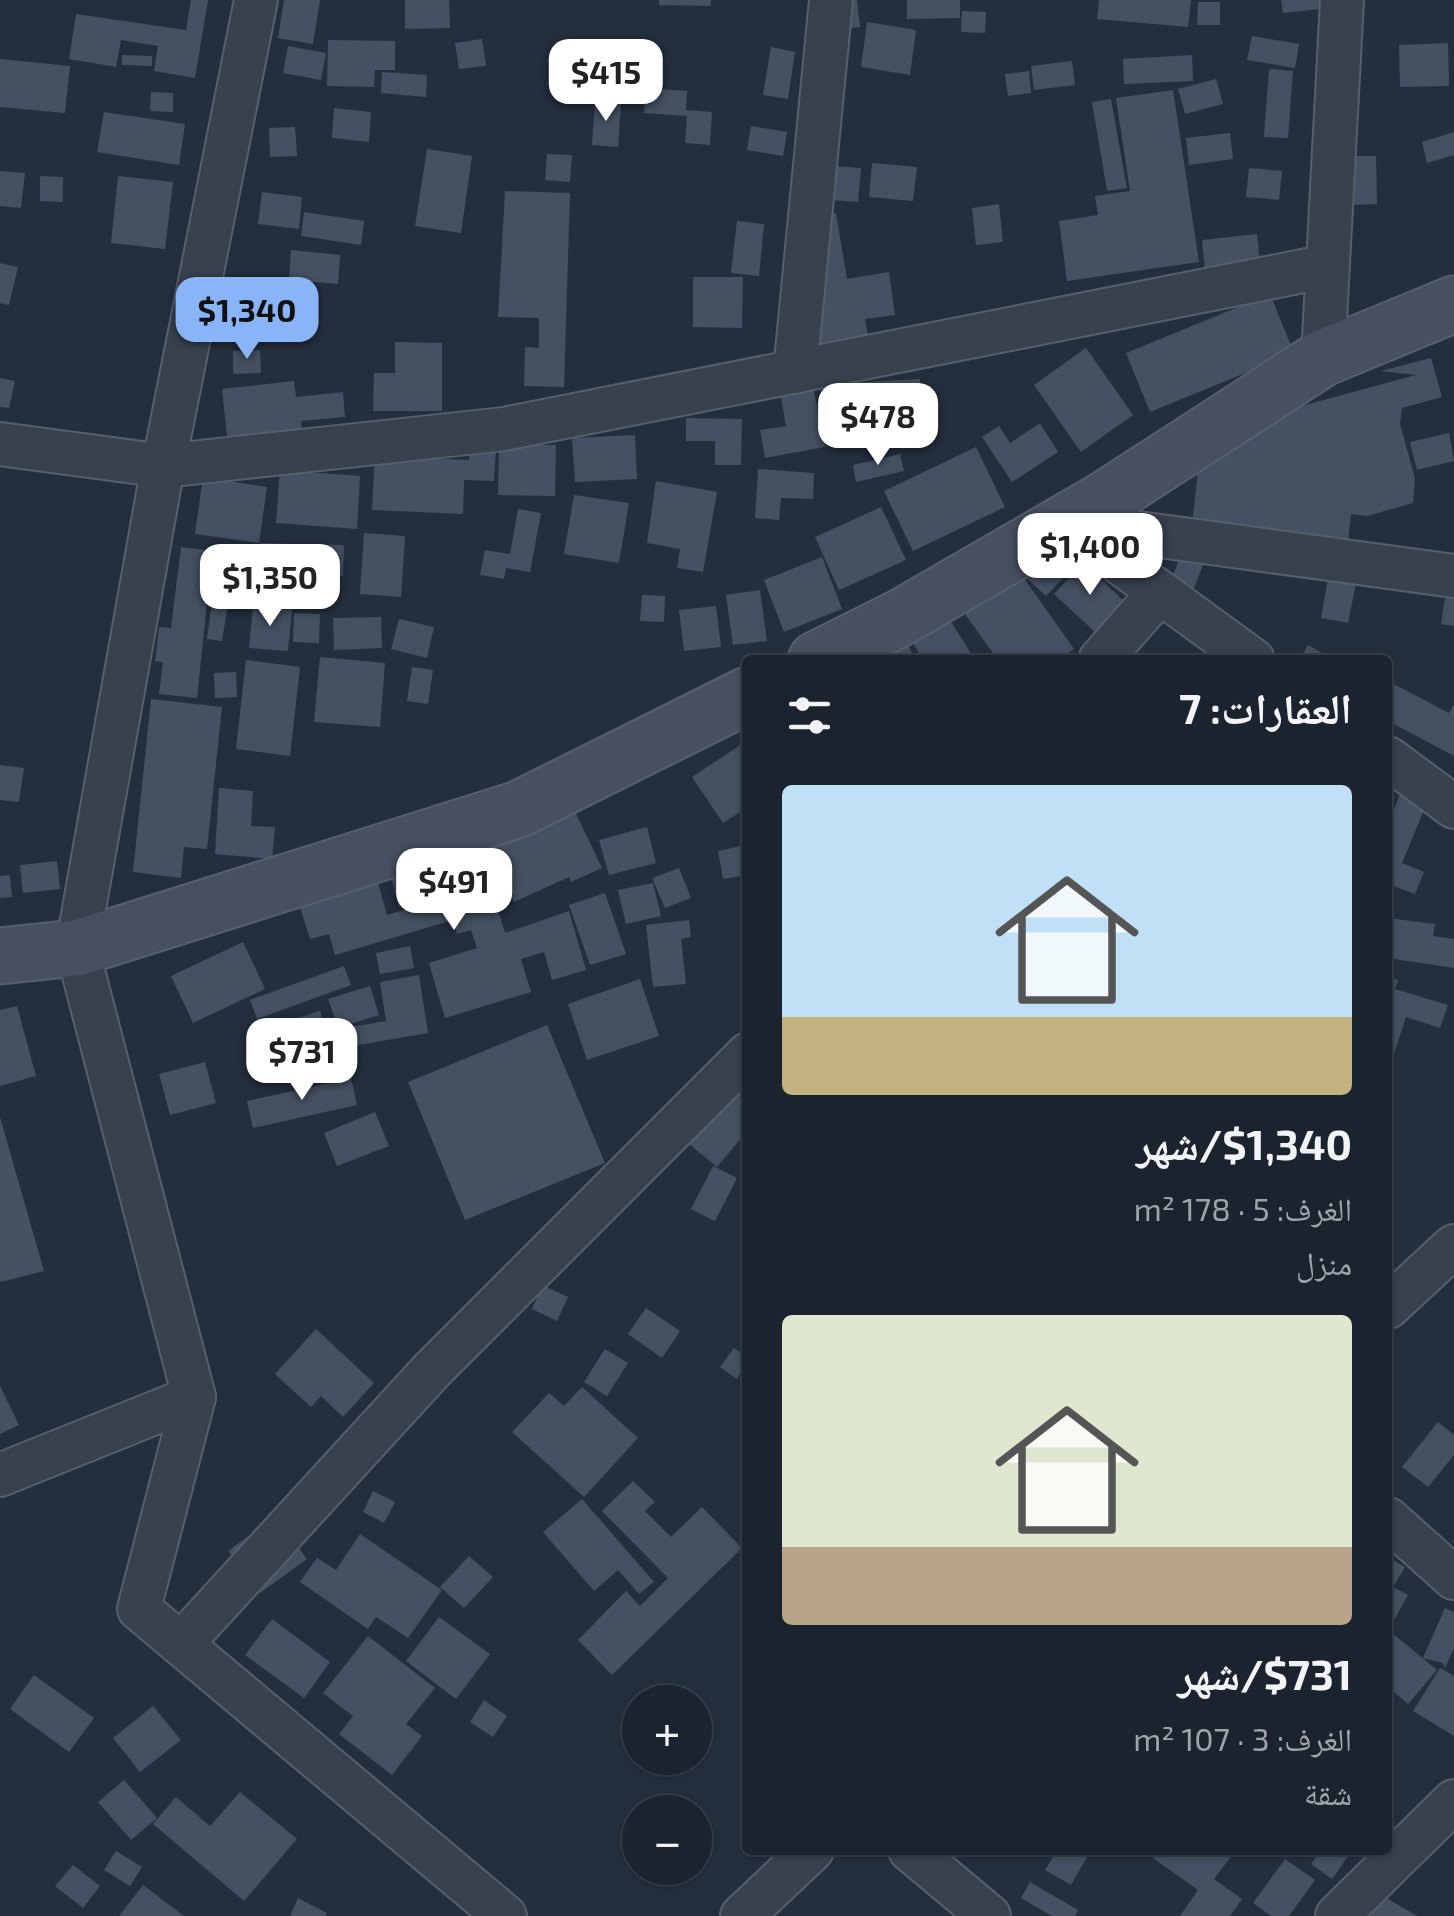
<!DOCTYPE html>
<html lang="ar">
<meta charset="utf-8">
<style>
body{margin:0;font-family:"Exo 2","Noto Naskh Arabic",sans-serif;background:#282f3a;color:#f1f3f6;direction:rtl;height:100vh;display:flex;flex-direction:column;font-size:38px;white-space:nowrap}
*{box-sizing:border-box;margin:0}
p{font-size:32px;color:#a0a4aa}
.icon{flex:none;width:55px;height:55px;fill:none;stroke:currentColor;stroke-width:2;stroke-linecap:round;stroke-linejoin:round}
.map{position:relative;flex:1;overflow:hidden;direction:ltr}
.drawer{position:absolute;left:742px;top:655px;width:650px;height:1200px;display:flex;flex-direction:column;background:#1b232e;border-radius:10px;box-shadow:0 2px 8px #0004,0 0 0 2px #39404a;direction:rtl}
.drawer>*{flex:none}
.tools{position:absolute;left:622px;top:1685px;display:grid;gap:20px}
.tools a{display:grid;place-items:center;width:90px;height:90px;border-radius:50%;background:#1b232e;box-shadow:0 2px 8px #0004,0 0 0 2px #39404a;font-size:50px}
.price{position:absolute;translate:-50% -85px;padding:0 22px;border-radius:20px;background:#fff;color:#222;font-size:32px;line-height:65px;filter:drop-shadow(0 2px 5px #0008)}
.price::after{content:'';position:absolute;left:50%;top:60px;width:30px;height:22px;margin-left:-15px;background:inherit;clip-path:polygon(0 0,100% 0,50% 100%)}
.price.selected{background:#8ab4f8;color:#111}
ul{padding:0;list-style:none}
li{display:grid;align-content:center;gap:20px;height:530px;padding:0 40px}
li span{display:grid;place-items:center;height:310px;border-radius:10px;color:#555}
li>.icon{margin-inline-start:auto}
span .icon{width:180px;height:180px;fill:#fffc;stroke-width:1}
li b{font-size:42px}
h2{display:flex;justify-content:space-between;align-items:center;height:120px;padding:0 40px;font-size:42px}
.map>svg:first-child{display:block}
.building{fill:#455162}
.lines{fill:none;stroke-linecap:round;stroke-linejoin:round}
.street-casing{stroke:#565f6c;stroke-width:46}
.secondary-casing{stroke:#565f6c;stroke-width:59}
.street{stroke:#38414e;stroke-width:42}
.secondary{stroke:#465061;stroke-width:55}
</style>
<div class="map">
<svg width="1454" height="1916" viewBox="0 0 1454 1916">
<rect width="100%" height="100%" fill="#242f3e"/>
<g class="building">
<polygon points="191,0 208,0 195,78 154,71 158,46 121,40 116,67 69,59 76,14 186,30"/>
<polygon points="284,0 320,0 313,44 278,38"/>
<polygon points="405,0 449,0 450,28 405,29"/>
<polygon points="659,0 711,0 711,6 659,5"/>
<polygon points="836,0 857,0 860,27 839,29"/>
<polygon points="907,0 960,0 960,18 907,19"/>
<polygon points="1099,0 1191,0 1188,27 1097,19"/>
<polygon points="1281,0 1319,0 1320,9 1283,13"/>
<polygon points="1198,2 1220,2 1220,25 1197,25"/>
<polygon points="962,11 986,12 985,33 961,32"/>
<polygon points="867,22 916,30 910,75 861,67"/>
<polygon points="1252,36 1299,44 1295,68 1247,60"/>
<polygon points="482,39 486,66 459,69 455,43"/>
<polygon points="328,40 395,41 395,70 375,70 374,87 327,86"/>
<polygon points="1448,43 1449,86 1400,87 1399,45"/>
<polygon points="288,46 326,53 321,80 283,73"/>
<polygon points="771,47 795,52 788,99 763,95"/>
<polygon points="122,55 152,56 152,66 122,65"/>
<polygon points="1192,55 1193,81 1124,84 1123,59"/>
<polygon points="0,59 70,66 65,113 0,107"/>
<polygon points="1072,61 1075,85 1034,90 1031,66"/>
<polygon points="1269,69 1293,71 1288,138 1264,137"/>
<polygon points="1029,71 1031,93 1008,96 1005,74"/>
<polygon points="382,72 427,75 426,97 381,93"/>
<polygon points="1216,79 1223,104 1185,114 1178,89"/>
<polygon points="646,88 687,91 686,110 712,112 710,145 685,143 687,116 644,113"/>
<polygon points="1173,90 1199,262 1067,281 1059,221 1098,215 1095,196 1130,191 1116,98"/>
<polygon points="151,92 173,93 173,112 150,111"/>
<polygon points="1111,99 1127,188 1107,191 1092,102"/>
<polygon points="595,102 621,104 618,147 592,145"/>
<polygon points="334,108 371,112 369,142 332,138"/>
<polygon points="104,112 185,124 179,165 97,152"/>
<polygon points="751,126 787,132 783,156 747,150"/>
<polygon points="295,127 297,156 270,157 269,128"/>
<polygon points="1454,132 1454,155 1427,163 1422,142"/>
<polygon points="1230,133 1233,159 1189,165 1186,138"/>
<polygon points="427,149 472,156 461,233 415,226"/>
<polygon points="547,154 572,155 570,182 545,180"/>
<polygon points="1349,156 1376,156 1377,204 1350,205"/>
<polygon points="872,163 917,167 913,201 869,197"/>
<polygon points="822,165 861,168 858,202 819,199"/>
<polygon points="1249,168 1282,171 1279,200 1246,197"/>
<polygon points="0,171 25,173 21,208 0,206"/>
<polygon points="40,176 63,177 63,202 40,201"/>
<polygon points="118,176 173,182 165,249 111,243"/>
<polygon points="505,191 570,193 564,387 524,386 525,347 539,348 539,318 498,317"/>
<polygon points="262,192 302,197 299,229 258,224"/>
<polygon points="999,204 1003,242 976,245 972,208"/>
<polygon points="304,212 364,221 361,245 301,236"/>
<polygon points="836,213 847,279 889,272 895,315 865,319 868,336 817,344 797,219"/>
<polygon points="737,221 764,224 759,276 731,273"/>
<polygon points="1257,234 1260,265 1205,271 1202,240"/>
<polygon points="291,250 340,255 338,284 289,280"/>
<polygon points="0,263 18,267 9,305 0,303"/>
<polygon points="693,277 743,277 742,328 693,327"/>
<polygon points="1270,294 1294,353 1150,412 1126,353"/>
<polygon points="395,342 442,343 442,411 373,411 374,373 395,373"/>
<polygon points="1086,348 1133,415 1081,452 1034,385"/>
<polygon points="260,350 261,373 233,374 233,351"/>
<polygon points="1431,358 1442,397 1402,408 1400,424 1415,478 1413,503 1367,516 1351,514 1348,541 1192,526 1202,433 1416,375 1381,371"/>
<polygon points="0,378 15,381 9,408 0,407"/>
<polygon points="920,379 922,437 830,442 826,384"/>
<polygon points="294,381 296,397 343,392 345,417 301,421 303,437 228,446 222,389"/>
<polygon points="814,391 825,447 765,458 760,430 786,426 781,397"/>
<polygon points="686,418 742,419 741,465 715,465 715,441 686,441"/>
<polygon points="1040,423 1058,452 1012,482 982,437 999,426 1010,443"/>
<polygon points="1449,433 1454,461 1417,470 1410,442"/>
<polygon points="635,435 637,479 575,482 572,438"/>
<polygon points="499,444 556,445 555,496 498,495"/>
<polygon points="976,447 1005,507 913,551 884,491"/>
<polygon points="470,448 496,449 494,481 464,480 463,514 372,510 375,456 469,460"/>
<polygon points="900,454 904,471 856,482 853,465"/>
<polygon points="758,469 814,473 813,499 781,498 779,520 755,518"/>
<polygon points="280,470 360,476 357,529 276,523"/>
<polygon points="203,477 267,487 259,543 195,534"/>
<polygon points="656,481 717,492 703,572 677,568 680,549 647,543"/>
<polygon points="574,495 629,503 619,563 564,554"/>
<polygon points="881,507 906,560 839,590 815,537"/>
<polygon points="518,509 541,513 530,572 506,568 504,579 480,575 485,550 510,554"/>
<polygon points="364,533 405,536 401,597 360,594"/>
<polygon points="1056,537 1081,559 1046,596 1022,574"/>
<polygon points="260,543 344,545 343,576 299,575 298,596 259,596"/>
<polygon points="181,547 244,555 239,596 208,593 197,698 159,694 163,662 155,661 159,627 171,628"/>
<polygon points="1183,549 1206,557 1193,591 1170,583"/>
<polygon points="822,557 842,609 784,632 764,580"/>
<polygon points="1083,563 1125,602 1096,633 1054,594"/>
<polygon points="1021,574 1074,649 1058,660 998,660 965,614"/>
<polygon points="1328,579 1356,584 1348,623 1321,618"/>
<polygon points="760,590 767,641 733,645 726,595"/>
<polygon points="642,595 665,596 664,622 640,621"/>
<polygon points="1445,598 1454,599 1454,626 1441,624"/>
<polygon points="212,602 228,604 222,641 207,639"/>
<polygon points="253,606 292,610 288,651 249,648"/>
<polygon points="716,606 721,647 684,651 679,610"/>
<polygon points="942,607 975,660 923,660 905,629"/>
<polygon points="294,613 320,614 319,643 293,642"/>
<polygon points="381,617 382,648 334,650 333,618"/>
<polygon points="399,619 434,627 427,658 391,649"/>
<polygon points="905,639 915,660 857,660"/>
<polygon points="1308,645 1334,660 1300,660"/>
<polygon points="320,657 385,663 380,727 314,722"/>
<polygon points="246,660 300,667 290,756 236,749"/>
<polygon points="412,667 433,670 428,704 407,701"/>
<polygon points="236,672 237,697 215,698 214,673"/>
<polygon points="1388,681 1449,713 1454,704 1454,756 1388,721"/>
<polygon points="151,699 222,707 207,849 184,847 181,878 133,872"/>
<polygon points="748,740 748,807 723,823 692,777"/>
<polygon points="0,765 24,768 19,802 0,800"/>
<polygon points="219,788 253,791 251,826 275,827 272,859 215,854"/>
<polygon points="1400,794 1426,805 1402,863 1424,872 1415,894 1388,884 1388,825"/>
<polygon points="571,803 602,868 571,882 569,877 514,902 486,843"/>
<polygon points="647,827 656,863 609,875 599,840"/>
<polygon points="478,843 505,933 569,911 586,970 552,980 544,952 521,959 531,992 445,1018 429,963 477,948 471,930 457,934 453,920 335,955 329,934 310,939 300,907 378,883 387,915 438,900 426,859"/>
<polygon points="745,845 748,875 723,879 718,851"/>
<polygon points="57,861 60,889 23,893 20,865"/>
<polygon points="417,862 427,899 399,907 389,870"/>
<polygon points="679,868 691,898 665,908 652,878"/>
<polygon points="10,875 12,897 0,898 0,876"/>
<polygon points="653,883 661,916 626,924 618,890"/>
<polygon points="605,893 626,954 590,965 569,905"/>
<polygon points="1388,918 1435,924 1433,936 1454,939 1454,968 1388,958"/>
<polygon points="689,920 691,937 681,939 686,984 653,987 646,925"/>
<polygon points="243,942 265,989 193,1023 171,976"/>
<polygon points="410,946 414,968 380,974 376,953"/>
<polygon points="344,966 351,985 257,1019 250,1000"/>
<polygon points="419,975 428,1033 347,1047 344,1028 386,1021 380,982"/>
<polygon points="1388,976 1398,980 1395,989 1448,1005 1440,1028 1406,1017 1388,1072"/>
<polygon points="640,979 659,1036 587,1060 568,1004"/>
<polygon points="370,986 379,1015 338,1028 328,999"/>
<polygon points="17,1006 36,1076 0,1086 0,1010"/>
<polygon points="320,1011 328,1037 261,1058 252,1032"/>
<polygon points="547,1025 605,1163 465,1220 408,1082"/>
<polygon points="205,1062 216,1103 170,1115 159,1074"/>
<polygon points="748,1063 748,1130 717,1167 683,1139"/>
<polygon points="351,1078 357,1105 253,1128 247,1101"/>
<polygon points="375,1112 389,1146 337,1166 324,1133"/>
<polygon points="0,1117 44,1271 1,1282 0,1280"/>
<polygon points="713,1166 737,1178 715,1221 691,1209"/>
<polygon points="542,1285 568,1297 557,1321 532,1309"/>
<polygon points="646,1308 680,1331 662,1358 628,1334"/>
<polygon points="316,1329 374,1383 343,1417 321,1396 311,1407 275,1374"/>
<polygon points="734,1348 748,1358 737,1379 720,1367"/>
<polygon points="605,1349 628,1363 607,1396 584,1382"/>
<polygon points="0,1386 19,1425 0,1434"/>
<polygon points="582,1387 638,1438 584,1497 512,1432 549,1393 564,1406"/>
<polygon points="1438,1422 1454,1435 1454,1455 1428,1487 1402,1467"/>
<polygon points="633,1481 655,1502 645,1511 671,1537 702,1507 742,1548 612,1675 578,1640 626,1591 640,1606 668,1578 602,1511"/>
<polygon points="373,1491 395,1502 384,1523 363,1512"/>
<polygon points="582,1499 654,1582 639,1594 618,1570 594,1591 543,1532"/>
<polygon points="275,1516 307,1559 260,1593 228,1551"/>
<polygon points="360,1534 442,1590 408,1638 376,1617 368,1629 300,1582 317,1558 336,1570"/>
<polygon points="469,1556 493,1577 464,1608 440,1587"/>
<polygon points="1388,1557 1405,1567 1393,1587 1408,1595 1388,1631"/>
<polygon points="1445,1608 1454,1612 1454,1648 1445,1668 1443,1663 1423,1658"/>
<polygon points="439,1617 490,1654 456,1699 406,1661"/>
<polygon points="272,1619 330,1662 304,1698 245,1655"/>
<polygon points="1391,1632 1437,1670 1408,1704 1388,1687"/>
<polygon points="368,1636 435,1688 406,1724 422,1736 392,1775 339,1734 353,1716 323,1693"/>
<polygon points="1440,1668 1454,1676 1454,1736 1413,1711"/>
<polygon points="34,1675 94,1718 69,1752 10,1709"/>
<polygon points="484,1700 507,1716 493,1737 470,1722"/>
<polygon points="153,1706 181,1740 140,1772 113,1738"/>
<polygon points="124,1780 157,1818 131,1840 98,1802"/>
<polygon points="240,1792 297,1839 244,1901 153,1824 176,1797 210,1826"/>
<polygon points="1057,1850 1091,1850 1071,1885 1045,1870"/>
<polygon points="1159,1850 1225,1850 1232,1855 1214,1879 1242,1899 1230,1916 1180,1916 1198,1890 1153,1858"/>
<polygon points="1321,1850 1351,1852 1332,1879 1311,1864"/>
<polygon points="116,1851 142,1867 130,1886 104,1870"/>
<polygon points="1285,1859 1315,1880 1289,1916 1271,1916 1253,1903"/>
<polygon points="73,1865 100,1886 83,1908 55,1886"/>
<polygon points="1030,1882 1078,1910 1075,1916 1052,1916 1021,1898"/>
<polygon points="143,1885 184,1916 119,1916"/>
<polygon points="1378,1893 1417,1916 1364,1916"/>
<polygon points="298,1898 327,1913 326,1916 290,1916"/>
</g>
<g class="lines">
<defs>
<g id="street">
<polyline points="256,0 159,488 77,948 194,1397 139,1609 505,1916"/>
<polyline points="1323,358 1342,0"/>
<polyline points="795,372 831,0"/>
<polyline points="0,444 164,466 504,429 1328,266"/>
<polyline points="1100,660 1160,592"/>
<polyline points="1253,660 1065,523 1454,576"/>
<polyline points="1388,758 1454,807"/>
<polyline points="1388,1307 1454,1246"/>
<polyline points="0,1475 194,1397"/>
<polyline points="1388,1519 1454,1578"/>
<polyline points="181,1644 432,1370 748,1054"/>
<polyline points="910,1850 989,1916"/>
<polyline points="742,1916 812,1850"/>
<polyline points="1337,1916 1454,1801"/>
</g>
<g id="secondary">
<polyline points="816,660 900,618 1104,500 1323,358 1454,304"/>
<polyline points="0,956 77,948 519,809 748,695"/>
</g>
</defs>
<use href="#street" class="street-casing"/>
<use href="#secondary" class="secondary-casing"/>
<use href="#street" class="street"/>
<use href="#secondary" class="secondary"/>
</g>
</svg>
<div class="tools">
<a>+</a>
<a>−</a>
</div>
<b class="price" style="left:606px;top:124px">$415</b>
<b class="price selected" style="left:247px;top:362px">$1,340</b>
<b class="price" style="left:878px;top:468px">$478</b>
<b class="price" style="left:1090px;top:598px">$1,400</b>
<b class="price" style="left:270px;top:629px">$1,350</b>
<b class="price" style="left:454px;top:933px">$491</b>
<b class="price" style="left:302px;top:1103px">$731</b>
<section class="drawer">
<h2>العقارات: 7<svg class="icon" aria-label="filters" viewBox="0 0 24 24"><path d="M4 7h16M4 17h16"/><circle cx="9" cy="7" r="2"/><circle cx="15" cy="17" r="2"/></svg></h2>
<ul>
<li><span style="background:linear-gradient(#bfe0f5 75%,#c2b280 0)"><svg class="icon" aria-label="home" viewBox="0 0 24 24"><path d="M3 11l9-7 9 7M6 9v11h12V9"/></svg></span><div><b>$1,340/شهر</b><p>الغرف: 5 · 178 m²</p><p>منزل</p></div></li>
<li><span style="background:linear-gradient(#dfe7d0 75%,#b9a48a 0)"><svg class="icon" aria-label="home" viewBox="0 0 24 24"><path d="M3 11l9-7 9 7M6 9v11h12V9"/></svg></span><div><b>$731/شهر</b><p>الغرف: 3 · 107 m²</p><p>شقة</p></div></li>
</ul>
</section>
</div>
